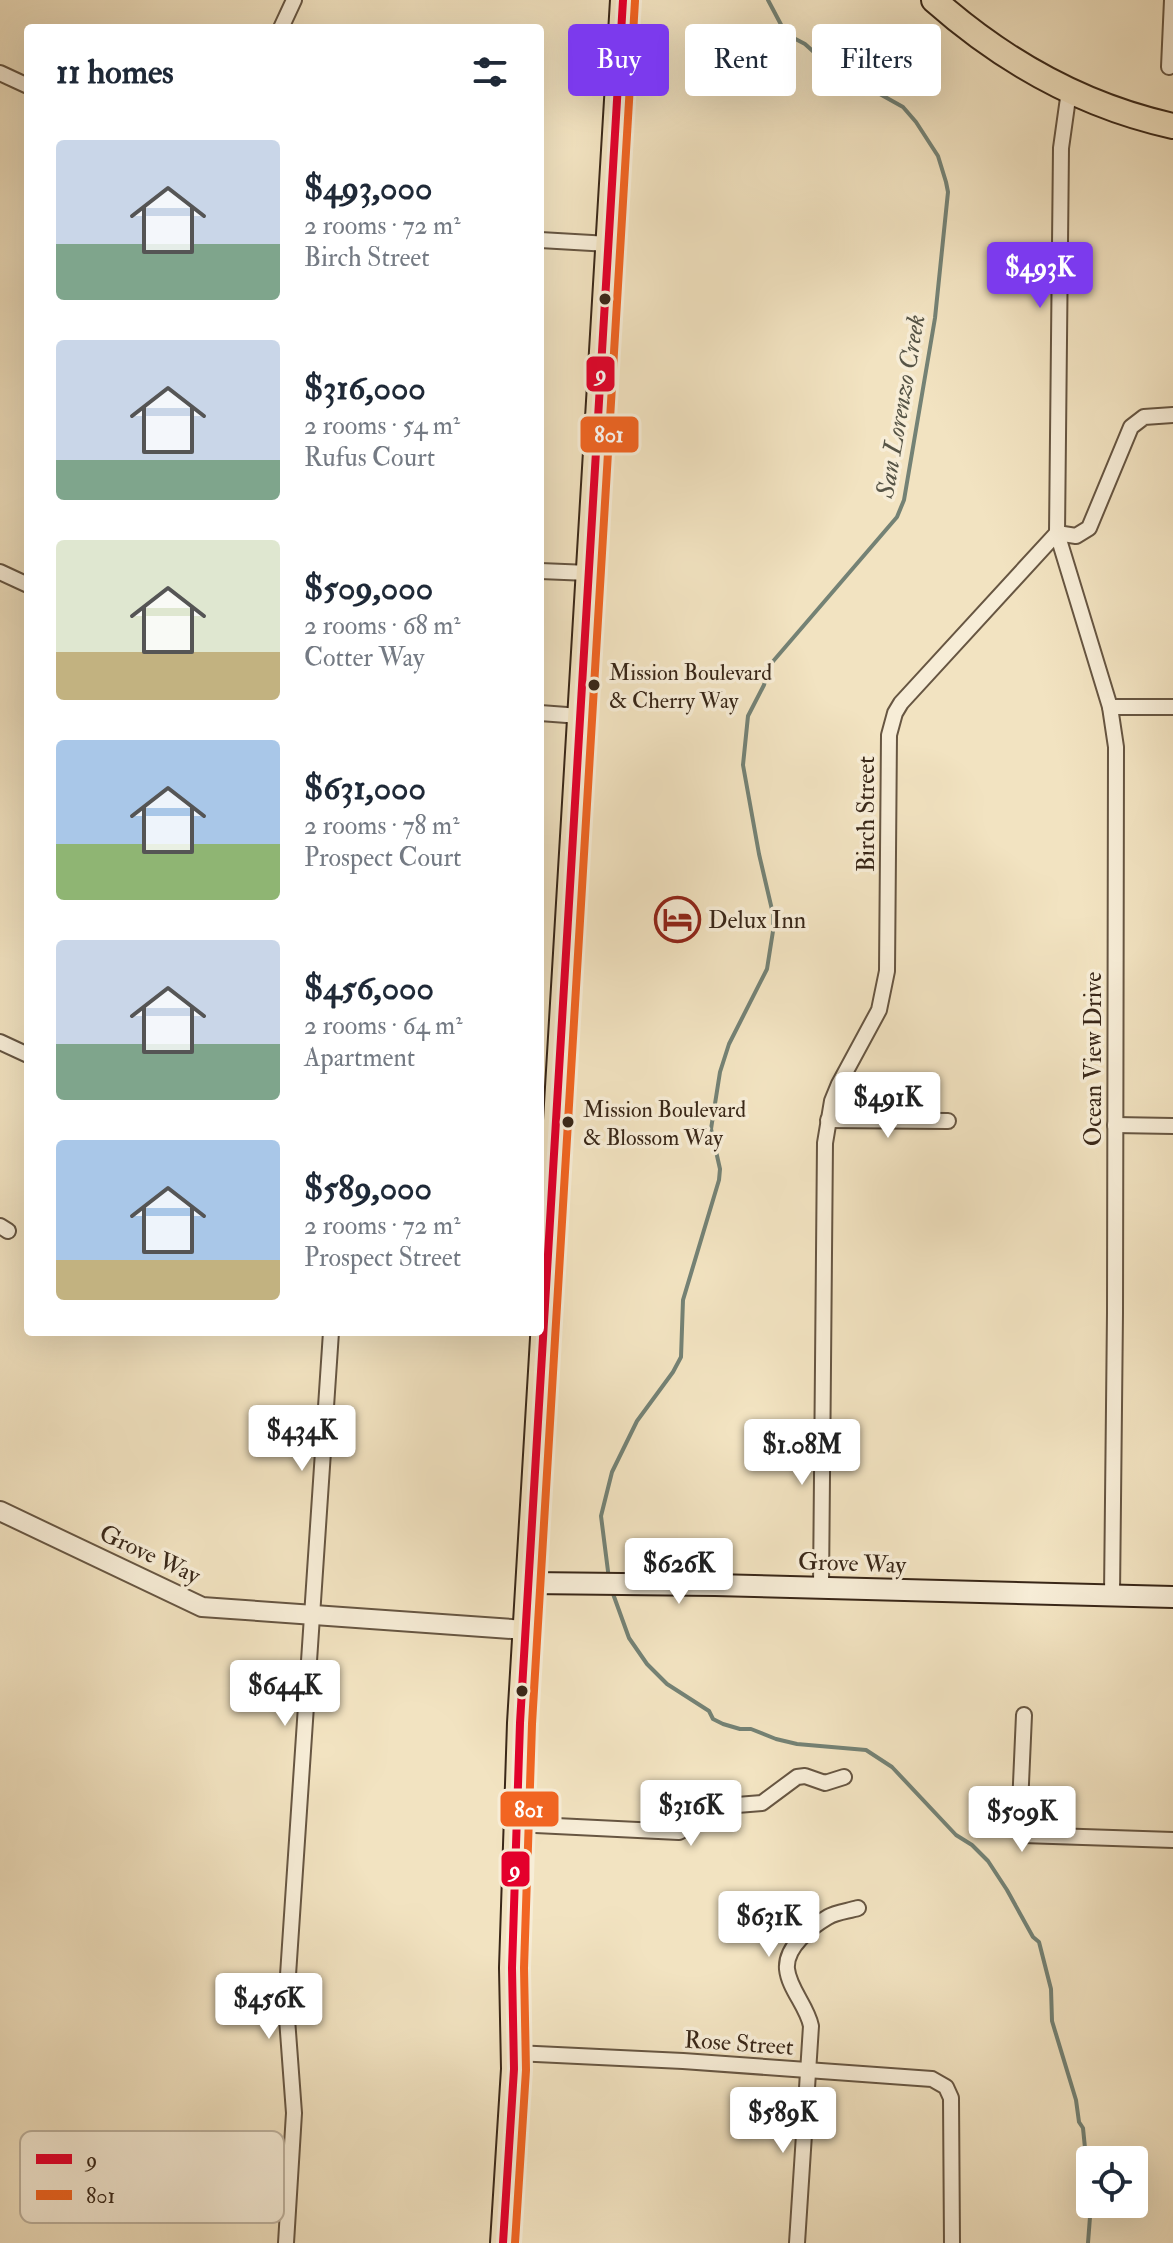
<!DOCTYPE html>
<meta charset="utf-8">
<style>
body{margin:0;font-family:"IM FELL Double Pica",serif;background:#f6f6f7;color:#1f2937;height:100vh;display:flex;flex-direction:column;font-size:30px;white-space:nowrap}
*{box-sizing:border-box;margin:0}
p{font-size:26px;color:#747a83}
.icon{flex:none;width:44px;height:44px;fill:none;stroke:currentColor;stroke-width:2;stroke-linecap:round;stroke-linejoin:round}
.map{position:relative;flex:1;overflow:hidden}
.drawer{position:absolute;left:24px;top:24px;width:520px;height:1312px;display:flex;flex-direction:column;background:#fff;border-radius:8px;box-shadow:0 8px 32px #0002}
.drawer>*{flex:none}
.banner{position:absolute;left:568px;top:24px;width:484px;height:72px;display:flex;gap:16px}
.tools{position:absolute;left:1076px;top:2146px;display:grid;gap:16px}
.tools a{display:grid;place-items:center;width:72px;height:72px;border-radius:8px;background:#fff;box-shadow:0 8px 32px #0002;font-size:40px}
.price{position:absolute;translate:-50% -68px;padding:0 18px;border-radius:8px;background:#fff;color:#222;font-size:26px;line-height:52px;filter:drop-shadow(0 2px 4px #0008)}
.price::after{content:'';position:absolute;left:50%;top:48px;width:24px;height:18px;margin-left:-12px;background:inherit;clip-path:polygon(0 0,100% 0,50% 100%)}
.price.selected{background:#7c3aed;color:#fff}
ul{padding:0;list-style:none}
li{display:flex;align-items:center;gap:24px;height:200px;padding:0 32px}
li span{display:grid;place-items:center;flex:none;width:224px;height:160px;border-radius:8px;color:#555}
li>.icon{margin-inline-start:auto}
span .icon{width:96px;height:96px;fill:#fffc;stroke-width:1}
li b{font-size:34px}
h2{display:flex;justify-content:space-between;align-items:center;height:96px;padding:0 32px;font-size:34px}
.tag{padding:0 28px;border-radius:8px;background:#fff;box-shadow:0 8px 32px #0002;font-size:28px;line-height:72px}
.tag.selected{background:#7c3aed;color:#fff}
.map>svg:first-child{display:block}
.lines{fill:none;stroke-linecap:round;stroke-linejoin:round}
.stream{stroke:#748275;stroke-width:4}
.minor-casing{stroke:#675642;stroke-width:18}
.tertiary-casing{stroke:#675642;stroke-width:22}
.secondary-casing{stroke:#392718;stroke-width:24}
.primary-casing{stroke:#392718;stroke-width:28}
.minor{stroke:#f7edd7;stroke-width:14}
.tertiary{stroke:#f7edd7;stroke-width:18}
.secondary{stroke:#f7edd7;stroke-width:20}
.primary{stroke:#f2e3c1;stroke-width:24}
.bus-1-casing{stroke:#f7edd7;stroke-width:14}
.bus-2-casing{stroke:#f7edd7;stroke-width:14}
.bus-1{stroke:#e4002b;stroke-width:8}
.bus-2{stroke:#f26522;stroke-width:8}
.bus-dot{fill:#392718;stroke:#f7edd7;stroke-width:3}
.labels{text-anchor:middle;stroke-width:7;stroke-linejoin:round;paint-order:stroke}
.bus-label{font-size:22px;fill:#392718;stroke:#f7edd7;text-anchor:start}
.street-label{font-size:24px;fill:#392718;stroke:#f7edd7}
.poi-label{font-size:24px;fill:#392718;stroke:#f7edd7;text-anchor:start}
.water-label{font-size:26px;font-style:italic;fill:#565446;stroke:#f7edd7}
.key{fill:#f7edd7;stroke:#beb29e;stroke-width:2}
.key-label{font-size:22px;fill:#392718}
.line-badge{stroke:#f7edd7;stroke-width:3}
.badge-label{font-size:22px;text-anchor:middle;font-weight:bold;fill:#fff}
</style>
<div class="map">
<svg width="1173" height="2243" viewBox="0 0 1173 2243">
<rect width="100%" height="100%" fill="#f2e3c1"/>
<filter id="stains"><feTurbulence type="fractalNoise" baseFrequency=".0025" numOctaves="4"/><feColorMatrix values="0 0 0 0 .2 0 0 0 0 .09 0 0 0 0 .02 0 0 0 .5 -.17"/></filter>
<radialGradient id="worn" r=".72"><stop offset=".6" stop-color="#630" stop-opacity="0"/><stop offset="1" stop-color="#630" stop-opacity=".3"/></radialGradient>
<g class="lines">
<g class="stream">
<polyline points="609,1579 601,1516 612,1472 637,1421 673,1372 681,1357 683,1300 719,1180 720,1169 711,1129 720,1072 729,1044 767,969 773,931 773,914 759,854 743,765 748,716 764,685 769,666 897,517 904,500 935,318 948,192 946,182 938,156 916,122 903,107 853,79 825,57 816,54 805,44 786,34 768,0"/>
<polyline points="612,1591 629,1638 647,1664 667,1684 709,1711 713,1719 723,1724 740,1729 751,1729 776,1739 797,1744 866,1750 892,1767 956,1835 972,1845 988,1861 1007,1890 1033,1937 1039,1942 1051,1989 1052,2021 1076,2100 1079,2122 1083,2128 1090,2198"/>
<polyline points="1088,2243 1091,2204"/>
</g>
<defs>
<g id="minor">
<polyline points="281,28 294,0"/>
<polyline points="1169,67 1172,0"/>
<polyline points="0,73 28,86"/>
<polyline points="1069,91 1061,148 1057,533 1110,707 1116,747 1115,1313 1112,1595"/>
<polyline points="540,240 609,244"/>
<polyline points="1057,533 1076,536 1089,528 1131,427 1144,417 1173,415"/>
<polyline points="540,571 589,573"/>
<polyline points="0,572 28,585"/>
<polyline points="1110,707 1173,707"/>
<polyline points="540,713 580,716"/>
<polyline points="0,1042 28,1055"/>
<polyline points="828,1120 948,1121"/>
<polyline points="1115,1125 1173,1126"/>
<polyline points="0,1226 8,1231"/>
<polyline points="821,1587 825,1143 832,1101 839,1084 879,1010 887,971 889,735 895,713 901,703 1057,533"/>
<polyline points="1024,1715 1019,1829 1023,1835 1173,1840"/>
<polyline points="515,1824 679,1832 722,1810 737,1805 762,1803 797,1777 805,1776 825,1783 844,1777"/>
<polyline points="515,2053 683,2061 932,2079 946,2087 951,2098 952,2243"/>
<polyline points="286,2243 294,2113 286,2005 331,1332"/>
<path d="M 797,2243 L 811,2026 C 807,2006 789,1989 787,1969 C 785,1947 811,1927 828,1917 C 836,1912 849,1911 858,1908"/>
</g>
<polyline id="tertiary" points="0,1511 202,1607 526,1630"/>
<polyline id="secondary" points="529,1583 715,1585 1173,1597"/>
<g id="primary">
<path d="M 934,0 C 1003,61 1082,106 1173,126"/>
<polyline points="503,2243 514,2069 512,1968 520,1723 623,0"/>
</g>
</defs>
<use href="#minor" class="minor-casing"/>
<use href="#tertiary" class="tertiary-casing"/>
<use href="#secondary" class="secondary-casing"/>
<use href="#primary" class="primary-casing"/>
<use href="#minor" class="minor"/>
<use href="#tertiary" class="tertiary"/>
<use href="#secondary" class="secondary"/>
<use href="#primary" class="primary"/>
<defs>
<polyline id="bus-1" points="503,2243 514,2069 512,1968 520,1723 623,0"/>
<polyline id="bus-2" points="515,2243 526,2070 524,1968 532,1724 635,1"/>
</defs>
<use href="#bus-1" class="bus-1-casing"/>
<use href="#bus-2" class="bus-2-casing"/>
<use href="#bus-1" class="bus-1"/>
<use href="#bus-2" class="bus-2"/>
</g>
<defs>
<symbol id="hotel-ring" viewBox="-11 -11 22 22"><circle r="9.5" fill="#f7edd7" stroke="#8f2418" stroke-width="1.5"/><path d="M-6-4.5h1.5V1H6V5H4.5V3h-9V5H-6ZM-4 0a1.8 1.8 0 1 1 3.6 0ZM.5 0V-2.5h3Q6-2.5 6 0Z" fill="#8f2418"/></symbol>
</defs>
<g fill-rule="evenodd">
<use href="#hotel-ring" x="652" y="894" width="51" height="51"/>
</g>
<g class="bus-dot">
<circle cx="605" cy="299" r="7"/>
<circle cx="594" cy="685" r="7"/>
<circle cx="568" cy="1122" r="7"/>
<circle cx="522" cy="1691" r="7"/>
</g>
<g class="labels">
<g class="bus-label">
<text x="609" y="680">Mission Boulevard<tspan x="609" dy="28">&amp; Cherry Way</tspan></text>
<text x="583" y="1117">Mission Boulevard<tspan x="583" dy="28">&amp; Blossom Way</tspan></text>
</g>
<g class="street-label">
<text transform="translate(866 814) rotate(-90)" y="8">Birch Street</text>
<text transform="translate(1093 1059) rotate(-90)" y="8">Ocean View Drive</text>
<text transform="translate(150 1554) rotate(25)" y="8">Grove Way</text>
<text transform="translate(852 1563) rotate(2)" y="8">Grove Way</text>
<text transform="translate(739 2043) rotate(4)" y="8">Rose Street</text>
</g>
<g class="poi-label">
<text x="708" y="928">Delux Inn</text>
</g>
<g class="water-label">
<text transform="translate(900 406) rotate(-80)" y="9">San Lorenzo Creek</text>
</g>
</g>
<rect x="20" y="2131" width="264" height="92" rx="12" class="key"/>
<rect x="36" y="2154" width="36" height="10" fill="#e4002b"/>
<rect x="36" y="2190" width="36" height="10" fill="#f26522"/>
<g class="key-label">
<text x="86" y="2167">9</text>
<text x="86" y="2203">801</text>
</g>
<g class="line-badge">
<rect x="585" y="355" width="31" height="38" rx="8" fill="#e4002b"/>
<rect x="579" y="415" width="61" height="39" rx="8" fill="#f26522"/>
<rect x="499" y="1790" width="61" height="38" rx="8" fill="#f26522"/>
<rect x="500" y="1850" width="31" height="38" rx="8" fill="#e4002b"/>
</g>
<g class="badge-label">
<text x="601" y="381">9</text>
<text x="609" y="442">801</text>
<text x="529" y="1817">801</text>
<text x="515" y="1877">9</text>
</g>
<rect width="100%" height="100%" filter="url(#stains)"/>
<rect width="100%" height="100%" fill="url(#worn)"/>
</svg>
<div class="tools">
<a><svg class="icon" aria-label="locate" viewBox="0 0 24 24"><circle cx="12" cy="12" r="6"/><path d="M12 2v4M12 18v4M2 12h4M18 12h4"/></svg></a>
</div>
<b class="price selected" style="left:1040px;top:310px">$493K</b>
<b class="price" style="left:888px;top:1140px">$491K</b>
<b class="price" style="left:302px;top:1473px">$434K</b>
<b class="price" style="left:802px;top:1487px">$1.08M</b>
<b class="price" style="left:679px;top:1606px">$626K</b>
<b class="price" style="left:285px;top:1728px">$644K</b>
<b class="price" style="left:691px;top:1848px">$316K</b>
<b class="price" style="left:1022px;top:1854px">$509K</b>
<b class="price" style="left:769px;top:1959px">$631K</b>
<b class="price" style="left:269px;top:2041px">$456K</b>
<b class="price" style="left:783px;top:2155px">$589K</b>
<div class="banner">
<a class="tag selected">Buy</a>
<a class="tag">Rent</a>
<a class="tag">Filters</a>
</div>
<section class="drawer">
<h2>11 homes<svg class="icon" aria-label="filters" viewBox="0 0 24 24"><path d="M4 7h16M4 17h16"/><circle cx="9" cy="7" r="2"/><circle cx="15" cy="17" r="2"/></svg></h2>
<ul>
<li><span style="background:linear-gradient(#c9d6e8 65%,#7fa58c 0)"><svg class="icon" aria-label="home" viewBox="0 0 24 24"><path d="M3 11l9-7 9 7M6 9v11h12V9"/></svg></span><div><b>$493,000</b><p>2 rooms · 72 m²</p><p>Birch Street</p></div></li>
<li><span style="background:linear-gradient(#c9d6e8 75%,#7fa58c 0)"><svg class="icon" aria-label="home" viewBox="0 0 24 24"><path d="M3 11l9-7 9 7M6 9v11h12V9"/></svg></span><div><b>$316,000</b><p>2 rooms · 54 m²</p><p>Rufus Court</p></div></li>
<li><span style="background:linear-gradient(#dfe7d0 70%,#c2b280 0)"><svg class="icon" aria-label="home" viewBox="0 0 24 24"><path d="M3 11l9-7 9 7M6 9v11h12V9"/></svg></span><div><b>$509,000</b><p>2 rooms · 68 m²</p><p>Cotter Way</p></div></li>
<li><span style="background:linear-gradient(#a9c7e8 65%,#8fb573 0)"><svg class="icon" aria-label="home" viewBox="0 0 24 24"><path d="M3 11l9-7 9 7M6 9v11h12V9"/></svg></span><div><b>$631,000</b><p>2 rooms · 78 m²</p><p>Prospect Court</p></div></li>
<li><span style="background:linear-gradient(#c9d6e8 65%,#7fa58c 0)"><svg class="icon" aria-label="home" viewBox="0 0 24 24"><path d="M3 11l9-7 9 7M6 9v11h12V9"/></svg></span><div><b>$456,000</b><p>2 rooms · 64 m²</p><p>Apartment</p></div></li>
<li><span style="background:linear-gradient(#a9c7e8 75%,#c2b280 0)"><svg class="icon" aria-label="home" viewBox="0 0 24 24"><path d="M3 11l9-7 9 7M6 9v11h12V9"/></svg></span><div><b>$589,000</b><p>2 rooms · 72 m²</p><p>Prospect Street</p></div></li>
</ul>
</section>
</div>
